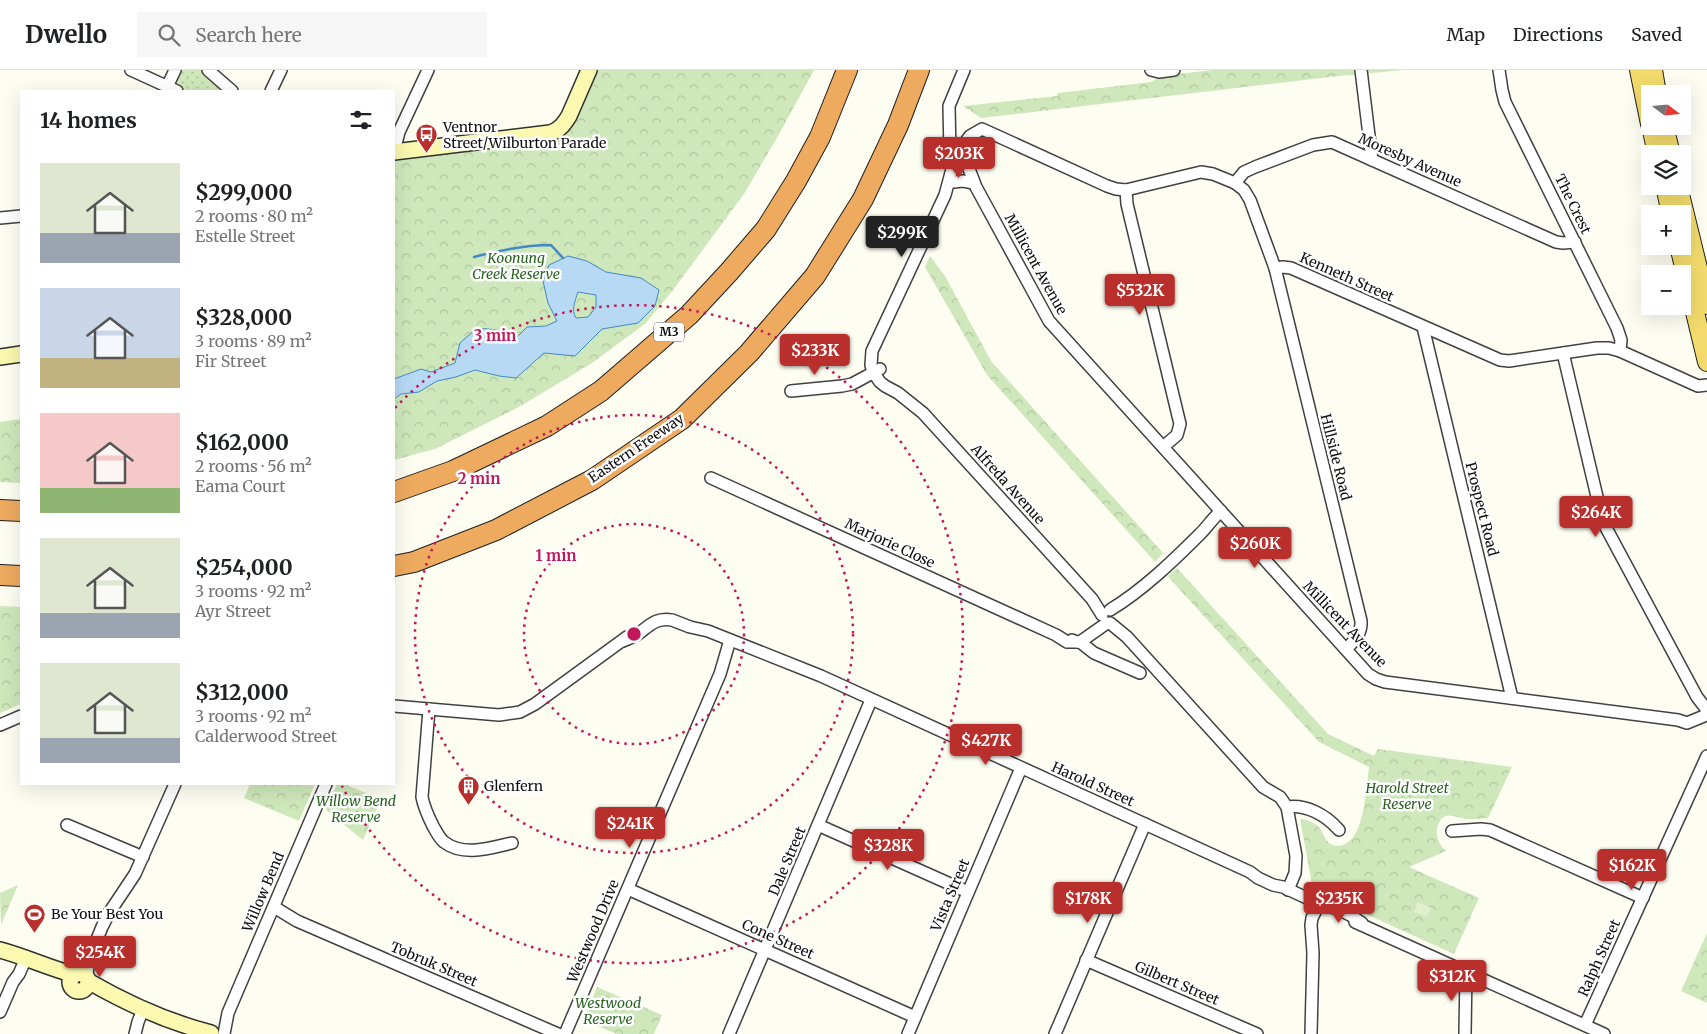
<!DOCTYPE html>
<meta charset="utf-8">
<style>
body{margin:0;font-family:Merriweather,serif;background:#f6f6f6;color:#202124;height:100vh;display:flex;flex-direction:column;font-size:19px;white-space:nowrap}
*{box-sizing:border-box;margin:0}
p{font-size:16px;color:#757577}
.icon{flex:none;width:28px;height:28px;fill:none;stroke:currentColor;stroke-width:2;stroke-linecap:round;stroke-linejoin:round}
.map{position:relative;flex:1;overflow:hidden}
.drawer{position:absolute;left:20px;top:20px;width:375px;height:695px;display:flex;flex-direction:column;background:#fff;border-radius:0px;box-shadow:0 5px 20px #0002}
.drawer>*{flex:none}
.needle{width:32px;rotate:106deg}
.buttons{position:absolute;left:1641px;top:15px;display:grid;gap:10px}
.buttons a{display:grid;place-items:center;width:50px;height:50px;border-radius:0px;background:#fff;box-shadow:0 5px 20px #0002;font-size:25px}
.price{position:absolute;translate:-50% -42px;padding:0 11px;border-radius:5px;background:#b92f2c;color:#fff;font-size:16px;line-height:32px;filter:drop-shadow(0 1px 2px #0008)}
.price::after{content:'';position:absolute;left:50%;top:30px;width:15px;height:11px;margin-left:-8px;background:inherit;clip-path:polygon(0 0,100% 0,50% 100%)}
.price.selected{background:#222;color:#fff}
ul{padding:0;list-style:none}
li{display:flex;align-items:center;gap:15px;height:125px;padding:0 20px}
li span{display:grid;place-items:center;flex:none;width:140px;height:100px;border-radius:0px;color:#555}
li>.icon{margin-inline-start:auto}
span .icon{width:60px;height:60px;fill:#fffc;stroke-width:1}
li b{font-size:21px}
h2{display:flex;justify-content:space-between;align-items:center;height:60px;padding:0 20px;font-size:21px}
header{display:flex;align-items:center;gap:30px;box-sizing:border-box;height:70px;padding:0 25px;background:#fff;border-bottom:1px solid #e0e0e0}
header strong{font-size:24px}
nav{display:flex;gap:28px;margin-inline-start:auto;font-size:18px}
.search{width:350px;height:45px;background:#f6f6f6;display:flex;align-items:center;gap:12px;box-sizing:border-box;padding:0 18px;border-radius:0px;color:#757577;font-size:19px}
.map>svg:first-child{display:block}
.grass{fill:url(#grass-dots)}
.park{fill:url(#park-crowns)}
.pitch{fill:#e1efcd}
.water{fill:#b7d9f4;stroke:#4189c8;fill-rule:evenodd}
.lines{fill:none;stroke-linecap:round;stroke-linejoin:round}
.stream{stroke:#4189c8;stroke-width:2.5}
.street-casing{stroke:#414141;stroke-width:14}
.secondary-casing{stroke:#303030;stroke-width:18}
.primary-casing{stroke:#1f1f1f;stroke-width:20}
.highway-casing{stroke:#1f1f1f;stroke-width:22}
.street{stroke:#fff;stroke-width:11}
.secondary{stroke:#fbf8af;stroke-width:15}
.primary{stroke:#f2db6c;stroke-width:18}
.highway{stroke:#eeaa5f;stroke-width:20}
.ring{fill:none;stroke:#c2185b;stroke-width:2.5;stroke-dasharray:2.5 5}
.labels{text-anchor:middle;stroke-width:5;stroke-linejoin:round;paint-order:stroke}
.shield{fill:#fff;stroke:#565656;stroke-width:1}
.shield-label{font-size:12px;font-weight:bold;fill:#0e0e0e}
.poi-label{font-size:14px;fill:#0e0e0e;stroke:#fff;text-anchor:start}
.street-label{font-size:14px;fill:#0e0e0e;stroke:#fff}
.park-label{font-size:14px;font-style:italic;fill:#2a6421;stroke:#fff}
.centre{fill:#c2185b;stroke:#fff;stroke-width:2.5}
.ring-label{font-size:15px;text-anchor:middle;font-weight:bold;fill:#c2185b;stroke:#fff;stroke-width:5;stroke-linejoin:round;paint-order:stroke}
</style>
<header>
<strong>Dwello</strong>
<div class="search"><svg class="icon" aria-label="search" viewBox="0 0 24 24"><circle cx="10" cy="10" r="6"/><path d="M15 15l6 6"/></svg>Search here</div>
<nav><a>Map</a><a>Directions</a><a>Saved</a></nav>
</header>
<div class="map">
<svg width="1707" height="964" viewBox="0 0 1707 964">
<defs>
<pattern id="grass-dots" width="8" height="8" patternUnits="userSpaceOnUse" patternTransform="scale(1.25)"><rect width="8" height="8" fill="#cfe8bb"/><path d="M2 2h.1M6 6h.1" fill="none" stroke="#b1c6a0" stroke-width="1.8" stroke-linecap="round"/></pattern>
<pattern id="park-crowns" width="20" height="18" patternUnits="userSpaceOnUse" patternTransform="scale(1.25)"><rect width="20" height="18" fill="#cfe8bb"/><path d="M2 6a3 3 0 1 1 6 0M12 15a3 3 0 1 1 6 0" fill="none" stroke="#b1c6a0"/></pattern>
</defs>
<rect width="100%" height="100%" fill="#fefdf1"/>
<path class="grass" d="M 181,0 L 202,0 L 225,21 C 208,21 167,29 181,0 Z"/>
<g class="park">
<polygon points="596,0 814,0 778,66 744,124 673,220 646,253 592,293 519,337 435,379 394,390 394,88 548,70"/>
<polygon points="1213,0 1404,0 1339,6 981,48 963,36 1057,26 1058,23 1151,12 1161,6"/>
<polygon points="930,186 945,206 991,291 1163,483 1155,492 987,305 925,197"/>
<polygon points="21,349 21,413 0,412 0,352"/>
<path d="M 1177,498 L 1328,664 L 1374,686 L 1378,679 L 1512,697 L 1488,748 C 1482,748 1475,750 1468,749 C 1455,748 1441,737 1437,760 C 1436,768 1440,776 1446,781 L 1409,797 L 1479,828 L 1454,884 L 1313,820 L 1300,749 C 1309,750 1318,753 1322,762 C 1324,765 1325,769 1328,772 C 1332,776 1337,777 1343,775 C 1365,768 1366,717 1369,697 L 1319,672 L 1171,510 L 1168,506 Z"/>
<polygon points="0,536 21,537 21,634 0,643"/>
<polygon points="250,714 315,714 299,751 244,728"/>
<polygon points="337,714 344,714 381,729 363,770 326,740"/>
<polygon points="18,815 1,855 0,823"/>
<polygon points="1707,863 1707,933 1681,921"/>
<polygon points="597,917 662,945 654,964 617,964 583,950"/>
</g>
<polygon class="pitch" points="1418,832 1431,838 1427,847 1414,842"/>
<path class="water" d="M 568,186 L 587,191 L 606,202 L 641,208 L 659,220 L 655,236 L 638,253 L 602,259 L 575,286 L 544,283 L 516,308 L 499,306 L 475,300 L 456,307 L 437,311 L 419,322 L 401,324 L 394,329 L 394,309 L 421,299 L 431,302 L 455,293 L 460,273 L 477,258 L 498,260 L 515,269 L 527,257 L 546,256 L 557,251 L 548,233 L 543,211 L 549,195 ZM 578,222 L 596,225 L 596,237 L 588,247 L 576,248 C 571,240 575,231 578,222 Z"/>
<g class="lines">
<path class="stream" d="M 474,187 C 500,180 524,175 551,175 L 563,188"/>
<defs>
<g id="street">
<polyline points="131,0 177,21"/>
<polyline points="208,0 232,21"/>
<polyline points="1151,0 1159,2 1174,0"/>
<polyline points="1361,0 1372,90"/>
<polyline points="1499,0 1502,20 1505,32 1617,258 1621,270 1620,281"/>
<polyline points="167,17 175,0"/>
<polyline points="271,21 281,0"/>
<polyline points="959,81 970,66 982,59 1107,116 1116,119 1126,120 1201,102 1213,104 1235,113 1244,120 1250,130 1275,198 1283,197 1291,198 1500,290 1509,291 1597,278 1609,278 1620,281 1698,316 1707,315"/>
<polyline points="394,82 399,62 428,0"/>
<polyline points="950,84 949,36 964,0"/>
<polyline points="966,91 976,117 1049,251 1368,604 1376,609 1385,612 1678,650 1687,653 1704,646 1707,642"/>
<polyline points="952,99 945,125 872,281 871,295 873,302 880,312 885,316 898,323 923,343 1092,529 1102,545"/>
<polyline points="954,112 963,111 974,113"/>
<polyline points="1235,113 1244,102 1255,97 1313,75 1332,72 1556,172 1563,173 1575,172"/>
<polyline points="1126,120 1127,134 1180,354 1177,365 1163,377"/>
<polyline points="0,148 21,146"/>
<path d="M 1275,198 L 1361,551 C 1362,564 1354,571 1346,579"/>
<polyline points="1423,257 1512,628"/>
<polyline points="1563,283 1603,452 1697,627 1707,640"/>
<polyline points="791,321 842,316 852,314 880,299"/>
<polyline points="711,408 1056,565 1067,572 1077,572"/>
<path d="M 1110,540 C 1143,520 1173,491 1200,464 C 1207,457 1213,448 1221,441"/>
<polyline points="1110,553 1127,567 1263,717 1280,727 1287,737 1296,786 1295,803 1288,820"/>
<polyline points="1072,570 1077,572 1080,572 1094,583 1140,603"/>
<path d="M 623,571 C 628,569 633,567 638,564 C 650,555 657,547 672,550 L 690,557 L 708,561 L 821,606 L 1250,802 L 1258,808 L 1273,815 L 1283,817 L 1324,836 L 1336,838 L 1350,845 L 1362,853"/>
<polyline points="1080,572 1107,553"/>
<polyline points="394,636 499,645 520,642 535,634 627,567"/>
<path d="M 429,639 L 422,727 C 424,738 428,746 433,756 C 436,761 439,768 444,772 C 464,787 490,778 512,773"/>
<polyline points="0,655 21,646"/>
<path d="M 1287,737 C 1306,734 1326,745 1339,760"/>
<polyline points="67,755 143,787"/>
<polyline points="818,755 968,822"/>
<polyline points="1452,761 1481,759 1490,760 1643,828"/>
<polyline points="628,819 915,947"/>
<polyline points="274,837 297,851 558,964"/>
<polyline points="1355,852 1604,964"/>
<polyline points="1086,890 1257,964"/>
<polyline points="86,907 91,884 102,857 109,843 135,804 175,714"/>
<polyline points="0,942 13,912 19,904 26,888"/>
<polyline points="1585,955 1707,686"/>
<polyline points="135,964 138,952 143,939"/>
<polyline points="224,964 228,943 326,714"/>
<polyline points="565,964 720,604 730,570"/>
<polyline points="729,964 871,630"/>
<polyline points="908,964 1021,698"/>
<polyline points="1055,964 1145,754"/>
<polyline points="1311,964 1313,883 1311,855 1312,848 1319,834"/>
<polyline points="1465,964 1466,901"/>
</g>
<g id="secondary">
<path d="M 394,82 L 550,63 C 560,60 564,54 569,46 L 589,0"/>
<polyline points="0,287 21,284"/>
<path d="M 0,880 C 26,887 49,898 75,905"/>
<circle cx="79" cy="912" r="9"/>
<path d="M 88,911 C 126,933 168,952 211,963"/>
</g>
<g id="primary">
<polyline points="1639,0 1650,54"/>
<polyline points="1653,0 1657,24"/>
<polyline points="1651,56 1657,84"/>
<polyline points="1664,56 1671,84"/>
<polyline points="1665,116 1671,144"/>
<polyline points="1678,116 1707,235"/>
<polyline points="1679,176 1707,292"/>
</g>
<g id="highway">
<polyline points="394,422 453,401 547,356 601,321 689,245 729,202 766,159 796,111 820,67 847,0"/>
<polyline points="0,440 21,441"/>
<polyline points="394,496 414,492 496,460 592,410 682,349 749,283 815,206 863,129 898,55 919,0"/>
<polyline points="0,505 21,506"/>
</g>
</defs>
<use href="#street" class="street-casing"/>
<use href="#secondary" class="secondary-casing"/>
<use href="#primary" class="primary-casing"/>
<use href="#highway" class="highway-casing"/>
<use href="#street" class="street"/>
<use href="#secondary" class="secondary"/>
<use href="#primary" class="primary"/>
<use href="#highway" class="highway"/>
</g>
<g class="ring">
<circle cx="634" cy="564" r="110"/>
<circle cx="634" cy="564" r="219"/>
<path d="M395 338A329 329 0 1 1 342 716"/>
</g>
<defs>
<symbol id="bus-pin" viewBox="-11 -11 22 30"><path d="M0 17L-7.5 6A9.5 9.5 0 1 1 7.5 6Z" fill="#b92f2c" stroke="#fff"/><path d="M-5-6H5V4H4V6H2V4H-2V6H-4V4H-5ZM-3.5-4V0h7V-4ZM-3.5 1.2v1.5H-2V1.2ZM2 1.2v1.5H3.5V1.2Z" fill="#fff"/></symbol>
<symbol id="building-pin" viewBox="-11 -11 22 30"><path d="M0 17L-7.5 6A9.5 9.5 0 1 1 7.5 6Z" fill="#b92f2c" stroke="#fff"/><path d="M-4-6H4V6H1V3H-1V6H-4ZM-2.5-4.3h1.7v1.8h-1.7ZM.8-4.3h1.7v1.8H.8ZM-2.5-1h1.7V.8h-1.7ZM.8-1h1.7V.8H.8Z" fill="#fff"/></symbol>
<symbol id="stadium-pin" viewBox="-11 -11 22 30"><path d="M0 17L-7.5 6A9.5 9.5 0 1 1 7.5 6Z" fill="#b92f2c" stroke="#fff"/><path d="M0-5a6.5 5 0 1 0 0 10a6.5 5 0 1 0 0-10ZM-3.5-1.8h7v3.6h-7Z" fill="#fff"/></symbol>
</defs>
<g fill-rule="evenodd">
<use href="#bus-pin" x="414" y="52" width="25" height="34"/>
<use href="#building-pin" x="456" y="704" width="25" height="34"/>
<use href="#stadium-pin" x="22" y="832" width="25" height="34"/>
</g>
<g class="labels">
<rect class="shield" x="654" y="252.5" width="30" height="19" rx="4"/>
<g class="shield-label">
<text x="669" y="266">M3</text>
</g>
<g class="poi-label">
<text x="443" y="62">Ventnor<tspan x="443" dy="16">Street/Wilburton Parade</tspan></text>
<text x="484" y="721">Glenfern</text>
<text x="51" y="849">Be Your Best You</text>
</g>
<g class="street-label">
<text transform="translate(1410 90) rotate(24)" y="5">Moresby Avenue</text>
<text transform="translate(1573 134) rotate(64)" y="5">The Crest</text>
<text transform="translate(1036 194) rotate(61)" y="5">Millicent Avenue</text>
<text transform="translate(1347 207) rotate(24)" y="5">Kenneth Street</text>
<text transform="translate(636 378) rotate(-34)" y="5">Eastern Freeway</text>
<text transform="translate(1336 387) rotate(76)" y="5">Hillside Road</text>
<text transform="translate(1008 414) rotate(48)" y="5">Alfreda Avenue</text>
<text transform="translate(1482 439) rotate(76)" y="5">Prospect Road</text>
<text transform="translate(890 473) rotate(25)" y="5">Marjorie Close</text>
<text transform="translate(1345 554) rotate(46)" y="5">Millicent Avenue</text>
<text transform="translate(1093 714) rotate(24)" y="5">Harold Street</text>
<text transform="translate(787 791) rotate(-67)" y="5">Dale Street</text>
<text transform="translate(263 822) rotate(-67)" y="5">Willow Bend</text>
<text transform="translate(950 825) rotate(-67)" y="5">Vista Street</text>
<text transform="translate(593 861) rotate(-67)" y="5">Westwood Drive</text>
<text transform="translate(778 869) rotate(24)" y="5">Cone Street</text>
<text transform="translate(1599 888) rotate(-66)" y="5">Ralph Street</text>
<text transform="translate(434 894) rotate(23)" y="5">Tobruk Street</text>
<text transform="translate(1177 913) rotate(23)" y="5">Gilbert Street</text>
</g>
<g class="park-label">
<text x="516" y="193">Koonung<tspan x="516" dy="16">Creek Reserve</tspan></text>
<text x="1407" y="723">Harold Street<tspan x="1407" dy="16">Reserve</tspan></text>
<text x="356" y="736">Willow Bend<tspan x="356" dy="16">Reserve</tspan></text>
<text x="608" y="938">Westwood<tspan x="608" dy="16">Reserve</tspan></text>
</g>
</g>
<circle cx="634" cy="564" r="8" class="centre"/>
<g class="ring-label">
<text x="495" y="271">3 min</text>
<text x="479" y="414">2 min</text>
<text x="556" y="491">1 min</text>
</g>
</svg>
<div class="buttons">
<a><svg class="needle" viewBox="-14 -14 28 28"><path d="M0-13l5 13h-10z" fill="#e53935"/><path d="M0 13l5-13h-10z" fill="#757577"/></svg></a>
<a><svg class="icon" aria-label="layers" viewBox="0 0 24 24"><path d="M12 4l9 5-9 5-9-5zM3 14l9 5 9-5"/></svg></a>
<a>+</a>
<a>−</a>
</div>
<b class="price" style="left:959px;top:109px">$203K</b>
<b class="price selected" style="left:902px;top:188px">$299K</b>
<b class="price" style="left:1140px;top:246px">$532K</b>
<b class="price" style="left:815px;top:306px">$233K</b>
<b class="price" style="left:1596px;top:468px">$264K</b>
<b class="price" style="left:1255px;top:499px">$260K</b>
<b class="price" style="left:986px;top:696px">$427K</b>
<b class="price" style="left:630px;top:779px">$241K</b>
<b class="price" style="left:888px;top:801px">$328K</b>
<b class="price" style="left:1632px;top:821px">$162K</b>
<b class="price" style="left:1088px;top:854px">$178K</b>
<b class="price" style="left:1339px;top:854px">$235K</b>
<b class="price" style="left:100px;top:908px">$254K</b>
<b class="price" style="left:1452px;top:932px">$312K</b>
<section class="drawer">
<h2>14 homes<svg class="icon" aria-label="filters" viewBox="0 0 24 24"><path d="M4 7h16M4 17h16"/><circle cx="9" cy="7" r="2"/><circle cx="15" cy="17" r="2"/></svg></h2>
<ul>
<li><span style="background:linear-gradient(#dfe7d0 70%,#9aa5b1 0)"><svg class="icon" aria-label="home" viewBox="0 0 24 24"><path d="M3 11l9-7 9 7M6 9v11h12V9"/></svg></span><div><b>$299,000</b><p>2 rooms · 80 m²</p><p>Estelle Street</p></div></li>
<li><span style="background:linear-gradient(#c9d6e8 70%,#c2b280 0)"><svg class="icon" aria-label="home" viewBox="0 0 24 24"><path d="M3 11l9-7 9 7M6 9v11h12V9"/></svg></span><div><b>$328,000</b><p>3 rooms · 89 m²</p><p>Fir Street</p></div></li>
<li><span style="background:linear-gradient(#f6c9c9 75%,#8fb573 0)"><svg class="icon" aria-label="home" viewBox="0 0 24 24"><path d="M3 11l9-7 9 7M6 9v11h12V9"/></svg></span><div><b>$162,000</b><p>2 rooms · 56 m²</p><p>Eama Court</p></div></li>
<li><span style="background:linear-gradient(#dfe7d0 75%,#9aa5b1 0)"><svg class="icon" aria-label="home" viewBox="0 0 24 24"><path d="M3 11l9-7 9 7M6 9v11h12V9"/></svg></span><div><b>$254,000</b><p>3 rooms · 92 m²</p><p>Ayr Street</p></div></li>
<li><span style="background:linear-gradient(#dfe7d0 75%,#9aa5b1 0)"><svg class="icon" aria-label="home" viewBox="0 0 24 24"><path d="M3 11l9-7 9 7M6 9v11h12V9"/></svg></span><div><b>$312,000</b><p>3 rooms · 92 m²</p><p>Calderwood Street</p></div></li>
</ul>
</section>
</div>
